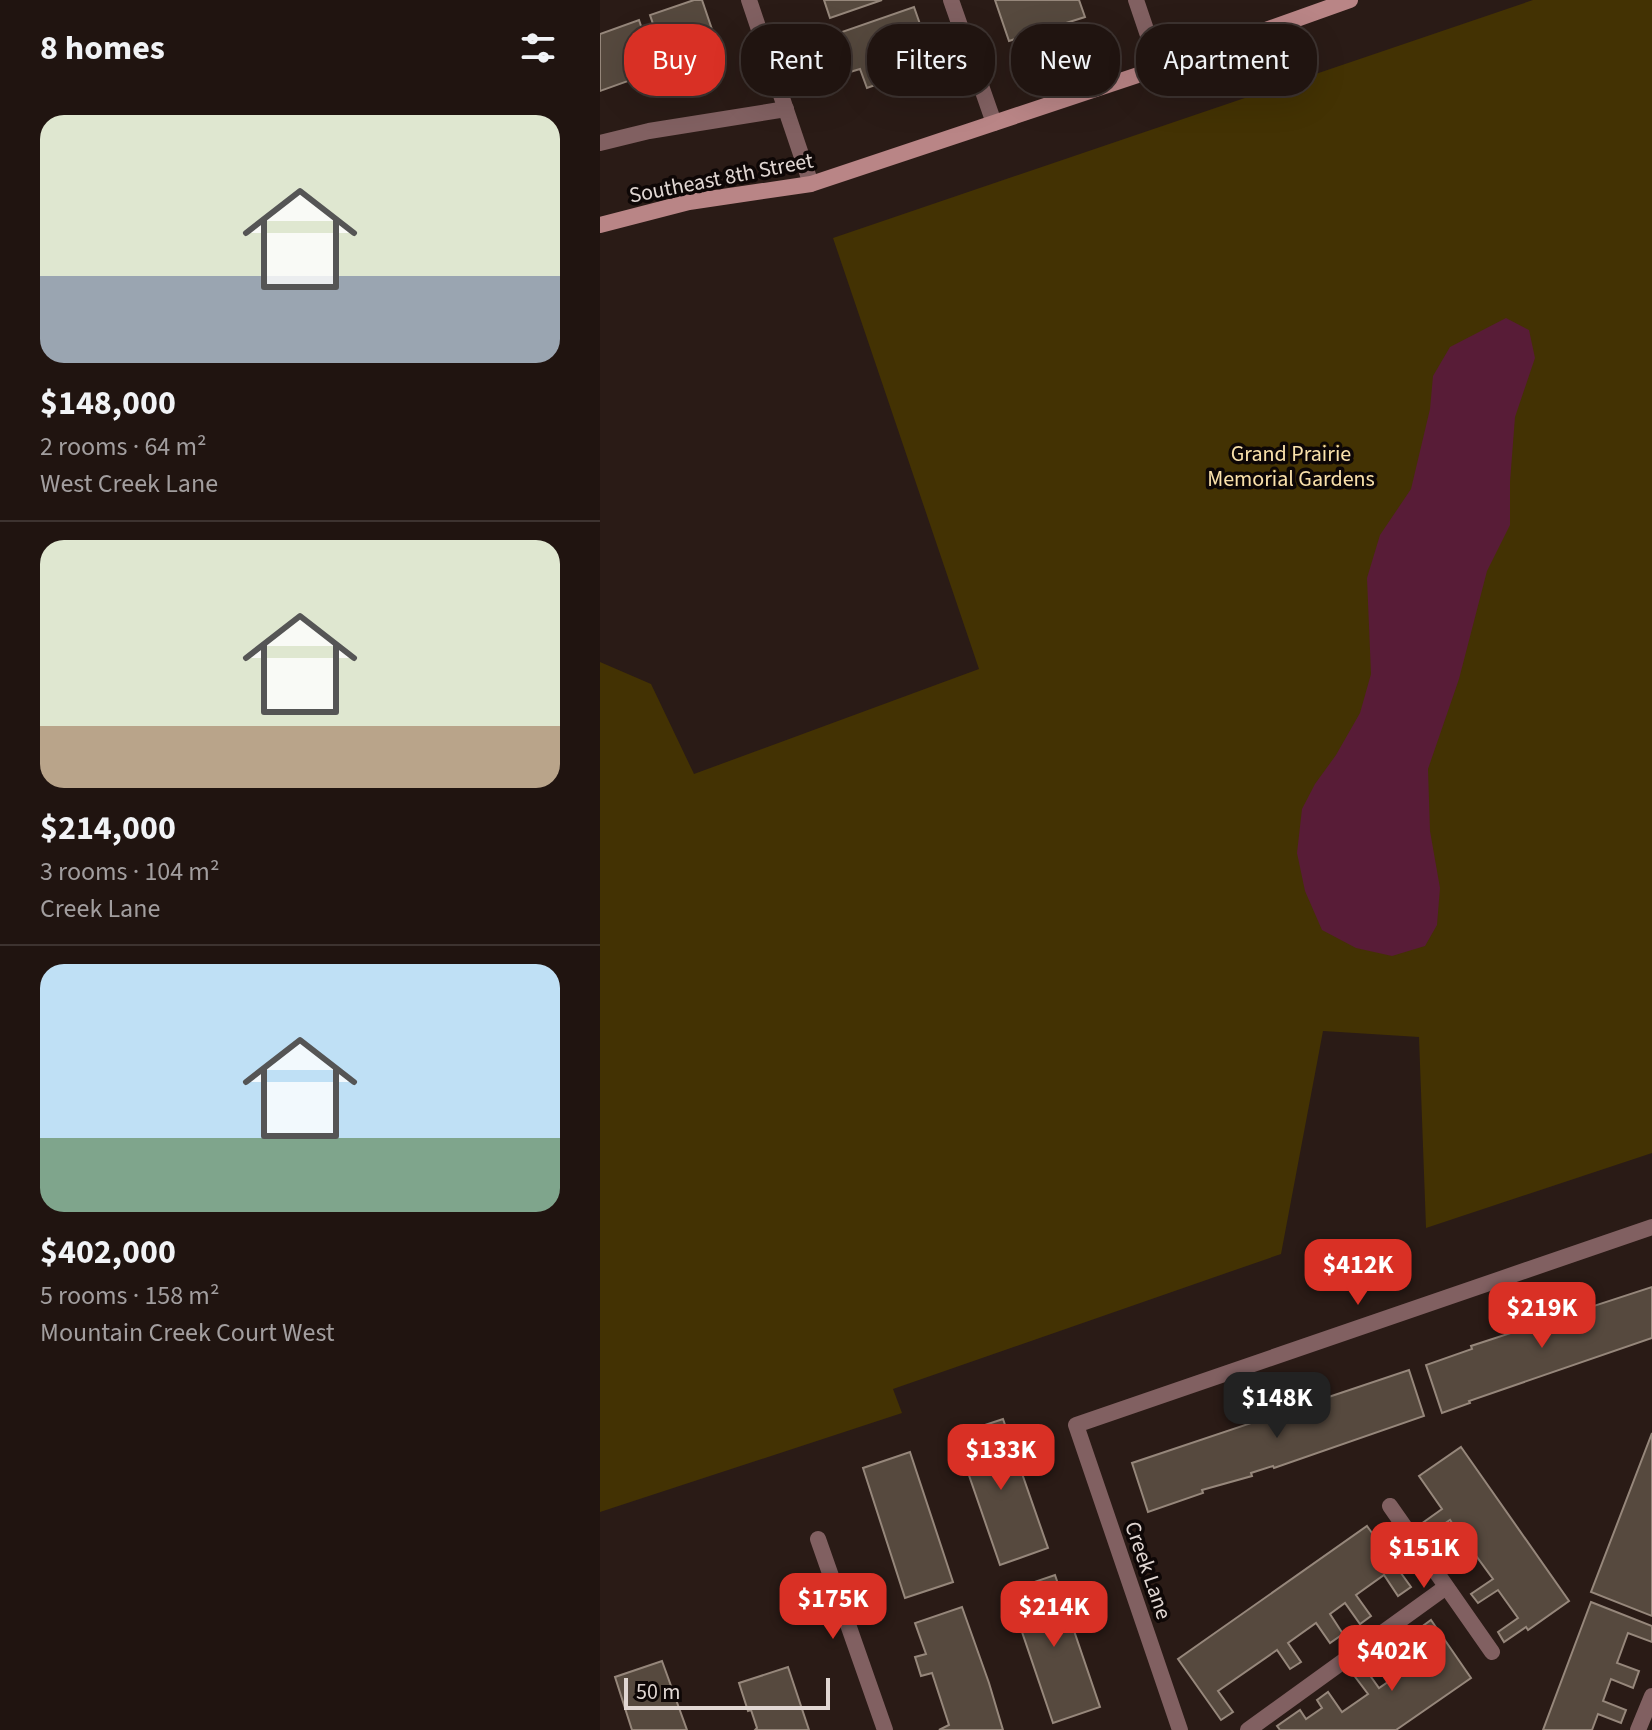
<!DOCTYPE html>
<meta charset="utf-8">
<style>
body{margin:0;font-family:"Source Sans 3",sans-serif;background:#281d19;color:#f1f3f6;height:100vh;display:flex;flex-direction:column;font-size:30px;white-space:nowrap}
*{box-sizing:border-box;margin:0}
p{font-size:26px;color:#a29e9f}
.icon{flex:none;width:44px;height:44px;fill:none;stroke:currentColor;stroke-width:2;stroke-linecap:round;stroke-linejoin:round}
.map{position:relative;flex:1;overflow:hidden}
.side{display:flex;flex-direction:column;background:#201410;width:600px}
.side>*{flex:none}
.banner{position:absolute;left:24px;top:24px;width:760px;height:72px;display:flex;gap:16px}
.scale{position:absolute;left:24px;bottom:20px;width:206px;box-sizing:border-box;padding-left:8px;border:4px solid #e1d7d3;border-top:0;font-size:22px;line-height:28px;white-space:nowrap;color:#e1d7d3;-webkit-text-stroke:6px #0e0706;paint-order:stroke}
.price{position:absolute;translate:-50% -68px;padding:0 18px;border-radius:16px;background:#d93025;color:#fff;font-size:26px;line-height:52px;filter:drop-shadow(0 2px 4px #0008)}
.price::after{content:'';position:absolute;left:50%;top:48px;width:24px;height:18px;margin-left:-12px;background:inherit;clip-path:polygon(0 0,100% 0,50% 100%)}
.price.selected{background:#222;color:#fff}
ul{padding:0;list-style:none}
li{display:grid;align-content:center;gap:16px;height:424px;padding:0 40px}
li+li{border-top:2px solid #3d3330}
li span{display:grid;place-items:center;height:248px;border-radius:24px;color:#555}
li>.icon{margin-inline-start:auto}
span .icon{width:144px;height:144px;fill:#fffc;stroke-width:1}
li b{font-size:34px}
h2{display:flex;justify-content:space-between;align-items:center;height:96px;padding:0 40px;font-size:34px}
.tag{padding:0 28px;border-radius:32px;background:#201410;box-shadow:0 8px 32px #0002,0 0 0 2px #3d3330;font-size:28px;line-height:72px}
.tag.selected{background:#d93025;color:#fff}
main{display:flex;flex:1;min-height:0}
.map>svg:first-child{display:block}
.green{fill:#433203}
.water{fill:#581c37}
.building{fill:#56493e;stroke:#96877b;stroke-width:2}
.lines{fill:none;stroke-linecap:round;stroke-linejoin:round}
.lane{stroke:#816061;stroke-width:16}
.street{stroke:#816061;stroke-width:16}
.secondary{stroke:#b98586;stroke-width:16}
.labels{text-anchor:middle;stroke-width:7;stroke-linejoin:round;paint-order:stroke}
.street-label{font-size:22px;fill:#e1d7d3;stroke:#0e0706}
.park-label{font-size:22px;fill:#fae1ab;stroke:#0e0706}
</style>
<main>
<section class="side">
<h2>8 homes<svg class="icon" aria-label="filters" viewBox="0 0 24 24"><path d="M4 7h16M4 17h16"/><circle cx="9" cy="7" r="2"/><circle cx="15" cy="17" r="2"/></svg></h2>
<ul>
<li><span style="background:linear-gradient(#dfe7d0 65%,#9aa5b1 0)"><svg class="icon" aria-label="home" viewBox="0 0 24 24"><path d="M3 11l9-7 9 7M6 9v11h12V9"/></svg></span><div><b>$148,000</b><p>2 rooms · 64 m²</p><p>West Creek Lane</p></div></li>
<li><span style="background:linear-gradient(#dfe7d0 75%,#b9a48a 0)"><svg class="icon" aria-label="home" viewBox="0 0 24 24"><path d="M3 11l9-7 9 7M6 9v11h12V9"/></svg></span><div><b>$214,000</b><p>3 rooms · 104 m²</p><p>Creek Lane</p></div></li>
<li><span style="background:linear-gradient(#bfe0f5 70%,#7fa58c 0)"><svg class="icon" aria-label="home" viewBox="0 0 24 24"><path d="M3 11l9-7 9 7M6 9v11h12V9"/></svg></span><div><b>$402,000</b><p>5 rooms · 158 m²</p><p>Mountain Creek Court West</p></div></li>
</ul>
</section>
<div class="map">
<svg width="1052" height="1730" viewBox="0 0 1052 1730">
<rect width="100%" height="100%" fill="#2a1b16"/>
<polygon class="green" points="933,0 1052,0 1052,1153 826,1228 819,1037 723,1031 681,1254 293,1389 302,1413 0,1512 0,662 51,684 94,774 379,669 233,238"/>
<polygon class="water" points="906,318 929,330 935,358 915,417 910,482 910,525 887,571 859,679 828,769 830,831 840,888 837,925 825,946 792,956 756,948 722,930 705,891 697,853 702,809 715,784 736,755 760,713 771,674 767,578 780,535 811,489 830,409 833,376 850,347"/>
<g class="building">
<polygon points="94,0 102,0 121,56 70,74 50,15"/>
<polygon points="224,0 282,0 230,18"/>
<polygon points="395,0 479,0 485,17 409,41"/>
<polygon points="314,7 334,64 267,88 260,69 250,72 236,34"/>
<polygon points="39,20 56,71 0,91 0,34"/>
<polygon points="1052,1287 1052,1338 869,1401 870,1403 842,1413 826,1365 872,1349 871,1346"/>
<polygon points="809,1370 824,1416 674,1468 673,1466 651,1473 652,1476 602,1490 603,1493 548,1512 532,1463"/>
<polygon points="403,1419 448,1548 400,1565 355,1435"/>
<polygon points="1052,1433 1052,1616 991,1592"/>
<polygon points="861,1447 969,1601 928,1630 926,1627 904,1642 898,1632 918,1618 898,1590 878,1603 871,1594 893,1579 871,1549 851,1563 842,1551 862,1538 850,1520 828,1535 821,1524 842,1509 819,1476"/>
<polygon points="310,1452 353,1582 305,1598 263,1468"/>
<polygon points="767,1526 811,1587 798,1596 784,1575 756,1595 771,1616 760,1624 745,1603 730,1614 743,1634 730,1643 716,1623 688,1643 701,1662 690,1669 677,1650 618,1691 633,1712 621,1720 578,1659"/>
<polygon points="455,1575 500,1707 453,1723 408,1591"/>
<polygon points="991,1602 1052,1626 1052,1642 1028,1633 1017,1663 1039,1671 1033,1688 1011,1679 1003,1701 1026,1710 1021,1723 998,1714 992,1730 943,1730"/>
<polygon points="362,1607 389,1683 403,1730 339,1730 349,1725 332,1673 321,1676 315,1657 326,1654 315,1623"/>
<polygon points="831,1620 871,1678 796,1730 680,1730 677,1726 700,1710 706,1719 722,1708 717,1700 728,1692 742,1712 768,1694 753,1674 764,1667 779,1688 814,1664 808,1656 820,1648 824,1654 834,1648 820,1628"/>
<polygon points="62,1661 87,1730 32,1730 15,1677"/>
<polygon points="188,1667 209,1730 155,1730 157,1728 151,1710 148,1711 139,1683"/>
</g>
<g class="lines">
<g class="lane">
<polyline points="351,0 394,123"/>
<polyline points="0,143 49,131 186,109"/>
</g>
<g class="street">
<polyline points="149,0 211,184"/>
<polyline points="536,0 559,68"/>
<polyline points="790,1506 892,1652"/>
<polyline points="218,1539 285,1730"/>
<polyline points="580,1730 476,1425 1052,1227"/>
<polyline points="648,1730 846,1587"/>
<polyline points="1038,1730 1052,1696"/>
</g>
<polyline class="secondary" points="0,225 89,202 211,184 559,68 750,0"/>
</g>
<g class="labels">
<g class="street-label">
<text transform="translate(121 177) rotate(-11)" y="8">Southeast 8th Street</text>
<text transform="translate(549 1570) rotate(71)" y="8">Creek Lane</text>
</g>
<g class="park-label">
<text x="691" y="461">Grand Prairie<tspan x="691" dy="25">Memorial Gardens</tspan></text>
</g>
</g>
</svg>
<div class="scale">50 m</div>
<b class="price" style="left:758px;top:1307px">$412K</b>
<b class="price" style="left:942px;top:1350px">$219K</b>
<b class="price selected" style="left:677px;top:1440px">$148K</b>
<b class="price" style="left:401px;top:1492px">$133K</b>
<b class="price" style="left:824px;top:1590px">$151K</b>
<b class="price" style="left:233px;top:1641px">$175K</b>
<b class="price" style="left:454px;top:1649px">$214K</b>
<b class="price" style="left:792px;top:1693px">$402K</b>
<div class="banner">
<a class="tag selected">Buy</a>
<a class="tag">Rent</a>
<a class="tag">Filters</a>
<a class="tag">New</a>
<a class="tag">Apartment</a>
</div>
</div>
</main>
